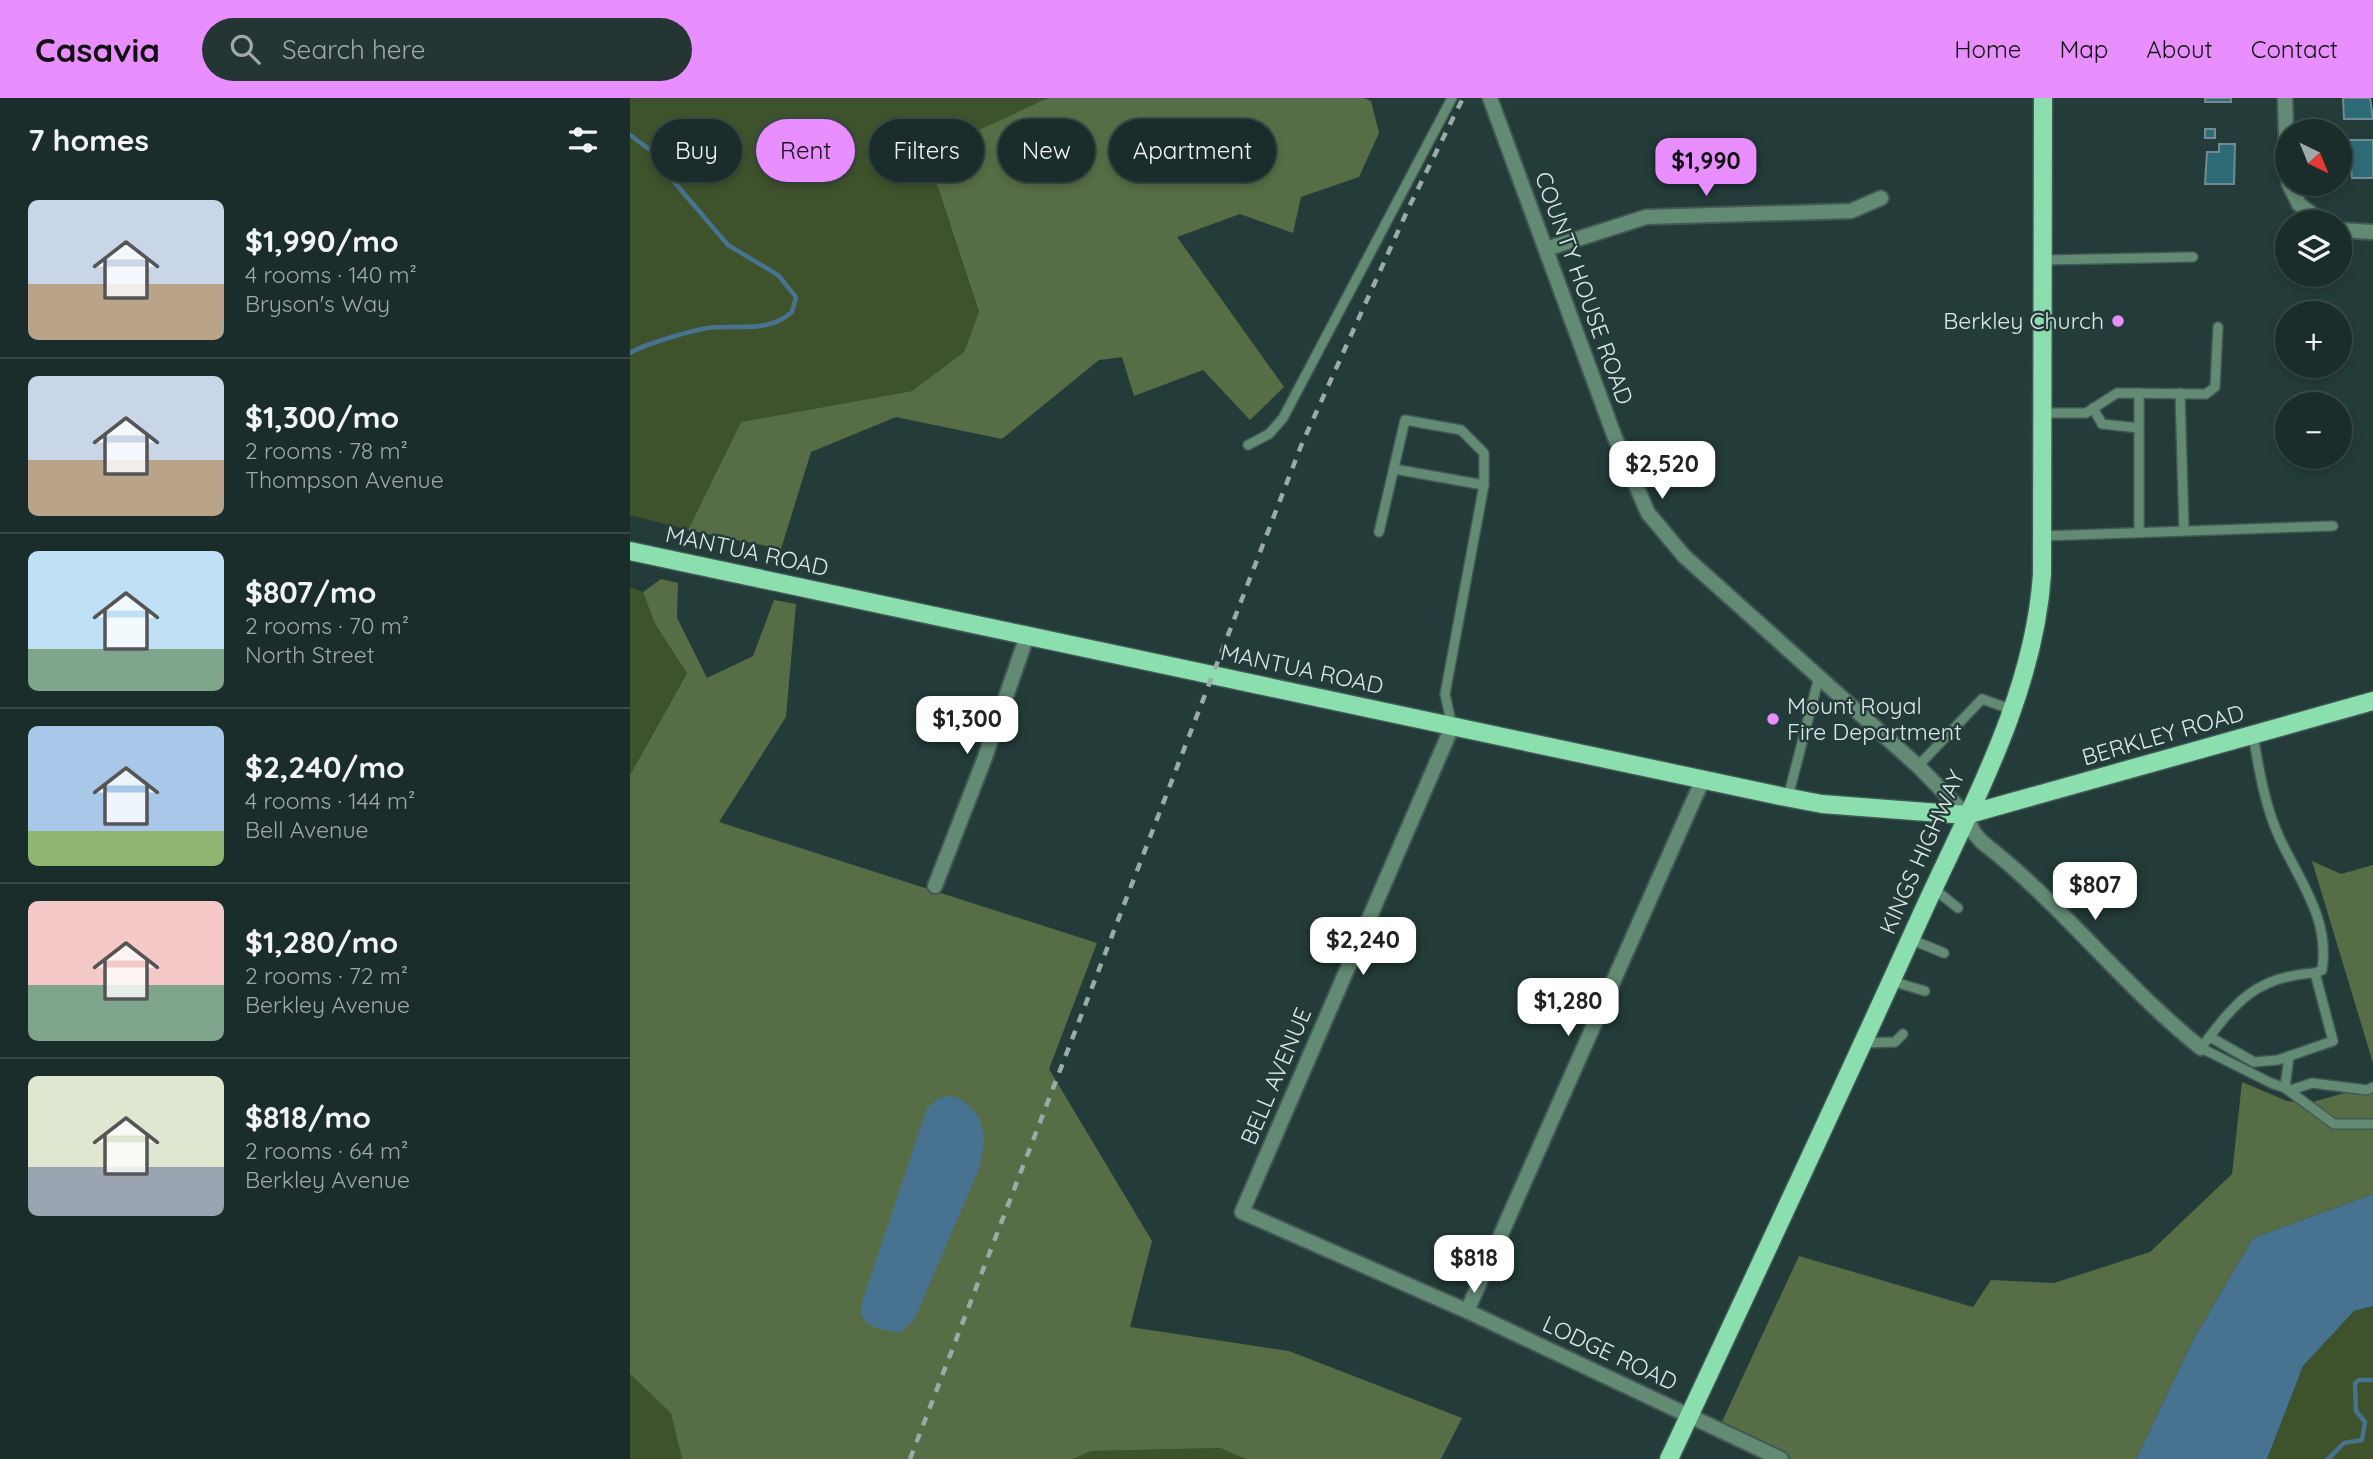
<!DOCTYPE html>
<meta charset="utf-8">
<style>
body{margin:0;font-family:Quicksand,sans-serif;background:#243533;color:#f1f3f6;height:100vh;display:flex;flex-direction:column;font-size:26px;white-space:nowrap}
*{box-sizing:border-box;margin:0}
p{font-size:23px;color:#a0a8a9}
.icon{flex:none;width:38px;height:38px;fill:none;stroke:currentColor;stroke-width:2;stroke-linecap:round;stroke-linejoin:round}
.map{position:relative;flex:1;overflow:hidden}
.drawer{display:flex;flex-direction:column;background:#1b2d2b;width:630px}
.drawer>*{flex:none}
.top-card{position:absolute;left:21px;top:21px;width:665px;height:63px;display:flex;gap:14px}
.needle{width:46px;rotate:137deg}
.buttons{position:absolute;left:1645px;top:21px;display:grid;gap:14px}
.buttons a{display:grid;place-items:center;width:77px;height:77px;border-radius:50%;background:#1b2d2b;box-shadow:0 4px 10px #0003,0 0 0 2px #394947;font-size:35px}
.price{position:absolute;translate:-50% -60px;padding:0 16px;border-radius:14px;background:#fff;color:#222;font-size:23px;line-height:46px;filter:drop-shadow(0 2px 4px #0008)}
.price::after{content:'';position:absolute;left:50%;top:42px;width:21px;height:16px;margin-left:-10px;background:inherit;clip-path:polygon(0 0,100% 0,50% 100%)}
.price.current{background:#e98efe;color:#111}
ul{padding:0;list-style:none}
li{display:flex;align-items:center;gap:21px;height:175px;padding:0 28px}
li+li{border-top:2px solid #394947}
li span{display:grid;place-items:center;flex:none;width:196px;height:140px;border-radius:10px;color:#555}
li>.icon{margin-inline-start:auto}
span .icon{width:84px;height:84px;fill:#fffc;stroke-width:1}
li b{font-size:30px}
h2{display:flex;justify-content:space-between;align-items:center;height:84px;padding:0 28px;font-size:30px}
.chip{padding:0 24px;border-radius:32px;background:#1b2d2b;box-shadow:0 4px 10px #0003,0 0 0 2px #394947;font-size:24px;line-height:63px}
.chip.current{background:#e98efe;color:#111}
header{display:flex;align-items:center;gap:42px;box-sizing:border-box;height:98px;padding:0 35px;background:#e98efe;color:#111}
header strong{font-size:33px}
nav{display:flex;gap:38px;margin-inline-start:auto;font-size:24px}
.search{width:490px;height:63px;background:#243533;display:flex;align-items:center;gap:18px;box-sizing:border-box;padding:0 24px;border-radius:38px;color:#a0a8a9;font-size:26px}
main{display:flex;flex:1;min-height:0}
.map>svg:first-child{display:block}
.green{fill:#3e522c}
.forest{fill:#576d45}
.water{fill:#487390}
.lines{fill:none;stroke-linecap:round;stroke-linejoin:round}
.stream{stroke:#487390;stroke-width:4.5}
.building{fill:#2d6b77;stroke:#718b90;stroke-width:2}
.service-casing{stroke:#415855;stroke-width:12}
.minor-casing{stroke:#415855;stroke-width:18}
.tertiary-casing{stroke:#415855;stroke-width:18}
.primary-casing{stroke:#415855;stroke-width:21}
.service{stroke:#638b74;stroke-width:9}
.minor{stroke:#638b74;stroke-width:14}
.tertiary{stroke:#638b74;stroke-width:14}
.primary{stroke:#8bdfaf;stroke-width:18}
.rail{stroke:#9aaba8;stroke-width:4.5;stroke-dasharray:9 9;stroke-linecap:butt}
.poi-dot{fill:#e98efe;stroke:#243c39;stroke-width:2.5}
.labels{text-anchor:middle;stroke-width:5;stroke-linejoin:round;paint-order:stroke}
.street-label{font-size:23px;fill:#dbe8e6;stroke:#243c39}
.poi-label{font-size:23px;fill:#dbe8e6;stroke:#243c39;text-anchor:end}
</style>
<header>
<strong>Casavia</strong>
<div class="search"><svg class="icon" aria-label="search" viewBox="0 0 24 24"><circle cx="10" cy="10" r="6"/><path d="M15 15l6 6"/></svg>Search here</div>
<nav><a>Home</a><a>Map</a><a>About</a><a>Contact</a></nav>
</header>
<main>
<section class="drawer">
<h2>7 homes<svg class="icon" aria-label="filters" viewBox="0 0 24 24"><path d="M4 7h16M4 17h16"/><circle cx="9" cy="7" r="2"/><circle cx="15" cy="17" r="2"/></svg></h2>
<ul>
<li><span style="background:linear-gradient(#c9d6e8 60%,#b9a48a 0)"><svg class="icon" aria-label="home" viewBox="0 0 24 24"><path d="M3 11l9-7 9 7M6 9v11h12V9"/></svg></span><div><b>$1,990/mo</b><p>4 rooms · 140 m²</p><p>Bryson's Way</p></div></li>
<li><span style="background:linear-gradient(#c9d6e8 60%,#b9a48a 0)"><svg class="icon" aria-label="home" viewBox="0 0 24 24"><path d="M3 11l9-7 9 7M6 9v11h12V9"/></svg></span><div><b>$1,300/mo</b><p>2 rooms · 78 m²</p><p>Thompson Avenue</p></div></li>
<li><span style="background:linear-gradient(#bfe0f5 70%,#7fa58c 0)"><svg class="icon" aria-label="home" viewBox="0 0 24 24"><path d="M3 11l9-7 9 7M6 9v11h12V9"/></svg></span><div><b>$807/mo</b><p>2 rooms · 70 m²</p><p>North Street</p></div></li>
<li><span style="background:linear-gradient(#a9c7e8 75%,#8fb573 0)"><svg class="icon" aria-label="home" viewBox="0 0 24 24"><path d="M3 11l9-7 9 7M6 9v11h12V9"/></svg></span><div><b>$2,240/mo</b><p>4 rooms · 144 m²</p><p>Bell Avenue</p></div></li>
<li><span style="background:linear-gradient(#f6c9c9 60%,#7fa58c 0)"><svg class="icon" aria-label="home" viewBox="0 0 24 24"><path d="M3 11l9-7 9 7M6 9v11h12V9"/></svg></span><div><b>$1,280/mo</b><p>2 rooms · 72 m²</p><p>Berkley Avenue</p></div></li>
<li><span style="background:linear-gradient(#dfe7d0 65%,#9aa5b1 0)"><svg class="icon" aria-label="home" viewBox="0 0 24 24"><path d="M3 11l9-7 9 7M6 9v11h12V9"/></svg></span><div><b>$818/mo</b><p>2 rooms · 64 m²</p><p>Berkley Avenue</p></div></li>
</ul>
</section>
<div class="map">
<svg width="1743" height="1361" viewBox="0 0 1743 1361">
<rect width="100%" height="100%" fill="#243c39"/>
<g class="green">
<polygon points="0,0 418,0 297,56 349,215 334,254 282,293 111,324 58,432 0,417"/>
<polygon points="0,489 13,494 25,526 57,574 0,677"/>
<polygon points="1743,1208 1743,1361 1637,1361 1673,1268 1724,1213"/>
<polygon points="0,1276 42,1315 52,1361 0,1361"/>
<polygon points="590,1350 616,1361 443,1361 461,1353"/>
</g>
<g class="forest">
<polygon points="418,0 734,0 741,3 749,35 729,79 671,99 663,135 610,116 547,139 654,289 620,322 573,272 504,298 492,259 469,262 372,341 266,319 181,354 151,451 58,432 111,324 282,293 334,254 349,214 297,56"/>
<polygon points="31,481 48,485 47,520 77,580 123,558 144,502 166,506 156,619 89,724 467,845 419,971 522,1143 500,1229 659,1253 832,1320 811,1361 616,1361 590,1350 461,1353 443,1361 52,1361 41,1315 0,1276 0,677 57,575 25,526 13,494"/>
<polygon points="1682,763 1711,776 1743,767 1743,965"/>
<polygon points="1612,984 1657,1003 1679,1005 1743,987 1743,1096 1623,1140 1563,1242 1506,1361 1157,1361 1089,1330 1169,1158 1343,1209 1361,1182 1424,1185 1520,1154 1602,1076"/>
</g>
<g class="water">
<path d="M 322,998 C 357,1011 358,1042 348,1073 L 285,1220 L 272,1234 C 256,1234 234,1230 230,1213 L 232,1214 L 232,1204 L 297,1010 L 309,1000 Z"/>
<polygon points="1743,1096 1743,1208 1724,1213 1673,1268 1637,1361 1506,1361 1563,1242 1623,1140"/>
</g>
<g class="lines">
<g class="stream">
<path d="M 0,37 L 35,63 L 45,85 L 98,147 L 148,177 L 166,199 L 162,214 C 137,236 107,226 78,230 C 63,232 12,247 0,255"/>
<polyline points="1698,1361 1714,1345 1732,1342 1735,1324 1726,1313 1725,1285 1729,1282 1743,1282"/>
</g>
</g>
<g class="building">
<rect x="1575" y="0" width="26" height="4"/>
<polygon points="1713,0 1740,0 1743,21 1714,21"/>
<rect x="1575" y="31" width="10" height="9"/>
<polygon points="1716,42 1743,42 1743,80 1722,80 1720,57 1716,57"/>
<polygon points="1589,46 1605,46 1604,86 1575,86 1577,54 1589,54"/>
</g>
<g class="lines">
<defs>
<g id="service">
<polyline points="1414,162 1563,159"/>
<polyline points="1550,295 1554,432"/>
<polyline points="1463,310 1472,326 1509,330 1509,433"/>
<polyline points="1413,315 1456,315 1487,295 1576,296 1585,289 1588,229"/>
<polyline points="1509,330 1509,295"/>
<polyline points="618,347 639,336 653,320 822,0"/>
<polyline points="764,371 854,387"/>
<polyline points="749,434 775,322 831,332 854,355 854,387 815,596 822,628"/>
<polyline points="1413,438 1703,428"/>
<path d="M 1623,637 C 1629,672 1635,709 1650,741 C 1671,785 1700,822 1692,872 L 1685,875"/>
<polyline points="1288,668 1352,601 1383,612"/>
<polyline points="1158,699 1189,579"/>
<polyline points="1303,790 1328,810"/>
<polyline points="1280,841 1314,855"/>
<polyline points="1261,883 1295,893"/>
<path d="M 1580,939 L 1624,964 L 1648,962 L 1703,943 L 1685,875 C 1625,878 1605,905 1571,950 L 1641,985 L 1661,992 L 1682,985 L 1737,992 L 1743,989"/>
<polyline points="1233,945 1265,944 1273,936"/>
<polyline points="1659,958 1655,990 1704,1026 1743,1026"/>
</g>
<g id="minor">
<polyline points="1655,0 1657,67"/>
<polyline points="1659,86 1669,106 1692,124"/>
<polyline points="1710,132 1743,134"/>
<polyline points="916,151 1016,119 1221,113 1251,100"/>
<polyline points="822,629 612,1114 837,1213 1151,1361"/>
<path d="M 1336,717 L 1344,735 L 1352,744 C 1432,806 1492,887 1571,950"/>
<polyline points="305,788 354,662 397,538"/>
<polyline points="837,1213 1073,681"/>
</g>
<polyline id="tertiary" points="860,0 984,337 1018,415 1054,458 1288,668 1336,717"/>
<g id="primary">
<polyline points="0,453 1150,698 1192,706 1336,717 1743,603"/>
<path d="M 1039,1361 C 1123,1182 1207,1003 1289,822 C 1339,711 1404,599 1412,476 L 1413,0"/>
</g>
</defs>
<use href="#service" class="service-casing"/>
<use href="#minor" class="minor-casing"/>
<use href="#tertiary" class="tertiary-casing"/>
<use href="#primary" class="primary-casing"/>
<use href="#service" class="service"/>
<use href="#minor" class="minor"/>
<use href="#tertiary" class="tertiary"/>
<use href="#primary" class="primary"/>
<polyline class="rail" points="280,1361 671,348 779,109 833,0"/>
</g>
<g class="poi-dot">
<circle cx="1488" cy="223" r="7"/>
<circle cx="1143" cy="621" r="7"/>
</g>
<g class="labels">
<g class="street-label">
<text transform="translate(954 190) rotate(70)" y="8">COUNTY HOUSE ROAD</text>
<text transform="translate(117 453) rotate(12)" y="8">MANTUA ROAD</text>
<text transform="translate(672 571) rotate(12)" y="8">MANTUA ROAD</text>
<text transform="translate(1533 637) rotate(-16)" y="8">BERKLEY ROAD</text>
<text transform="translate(1292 754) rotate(-66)" y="8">KINGS HIGHWAY</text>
<text transform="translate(646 978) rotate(-67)" y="8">BELL AVENUE</text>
<text transform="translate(980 1255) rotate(25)" y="8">LODGE ROAD</text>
</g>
<g class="poi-label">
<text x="1474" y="231">Berkley Church</text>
<text x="1157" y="616" text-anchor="start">Mount Royal<tspan x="1157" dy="26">Fire Department</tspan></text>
</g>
</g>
</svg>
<div class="buttons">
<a><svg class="needle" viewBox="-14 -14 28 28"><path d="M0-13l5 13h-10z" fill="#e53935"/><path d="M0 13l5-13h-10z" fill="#a0a8a9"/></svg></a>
<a><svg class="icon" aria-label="layers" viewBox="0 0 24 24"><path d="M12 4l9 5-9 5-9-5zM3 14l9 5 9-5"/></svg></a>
<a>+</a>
<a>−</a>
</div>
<b class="price current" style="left:1076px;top:100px">$1,990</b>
<b class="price" style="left:1032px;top:403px">$2,520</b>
<b class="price" style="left:337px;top:658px">$1,300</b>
<b class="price" style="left:1465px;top:824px">$807</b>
<b class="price" style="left:733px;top:879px">$2,240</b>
<b class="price" style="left:938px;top:940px">$1,280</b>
<b class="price" style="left:844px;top:1197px">$818</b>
<div class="top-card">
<a class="chip">Buy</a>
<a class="chip current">Rent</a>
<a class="chip">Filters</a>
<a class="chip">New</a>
<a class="chip">Apartment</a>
</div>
</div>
</main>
